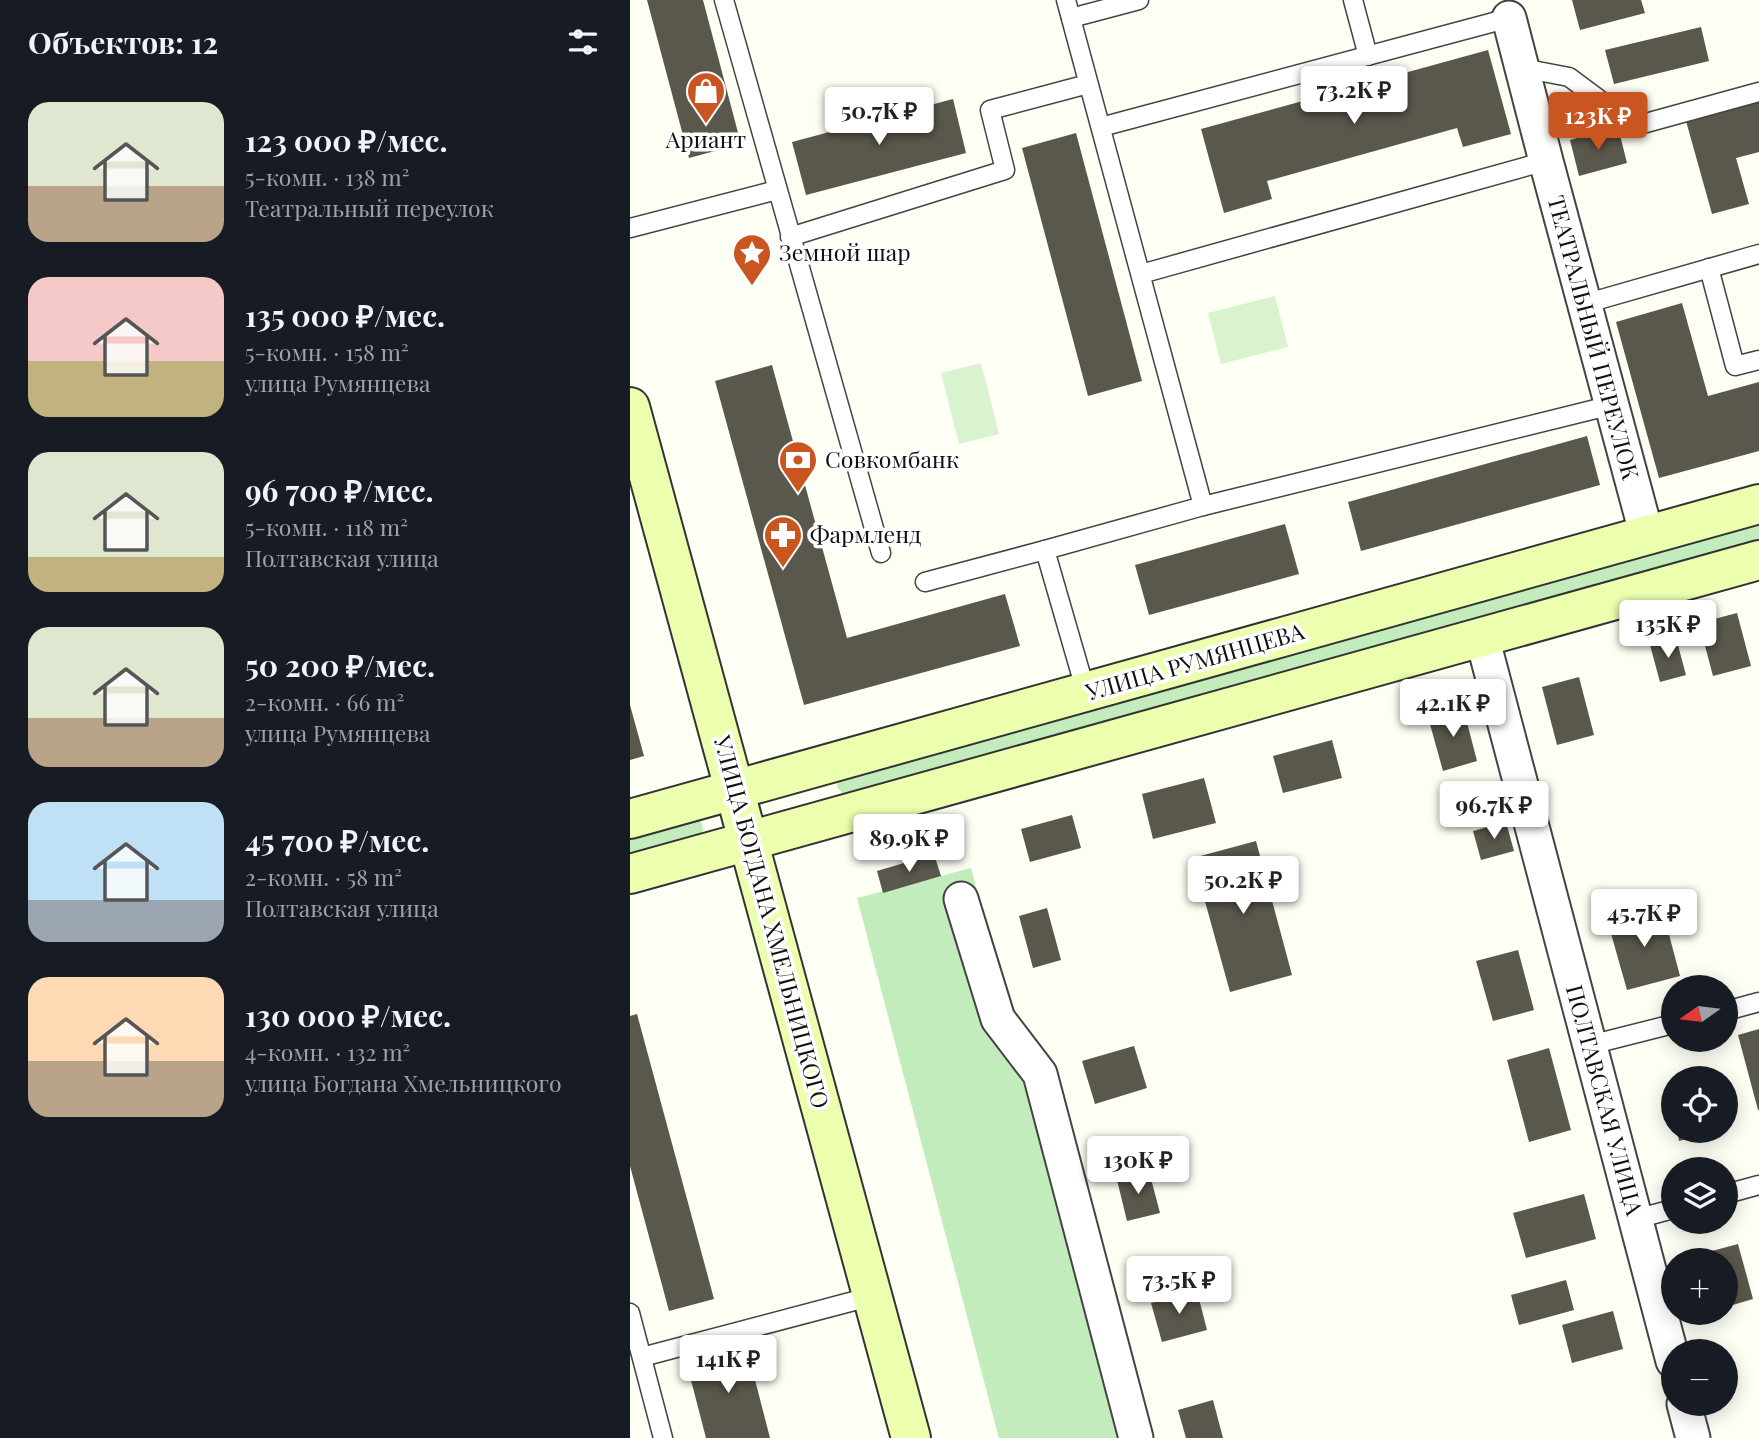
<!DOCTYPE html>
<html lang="ru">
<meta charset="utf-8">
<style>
body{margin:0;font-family:"Playfair Display",serif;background:#20242c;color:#f1f3f6;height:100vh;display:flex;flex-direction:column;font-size:26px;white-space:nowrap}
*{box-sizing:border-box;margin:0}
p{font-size:23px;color:#9ea1a6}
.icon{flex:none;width:38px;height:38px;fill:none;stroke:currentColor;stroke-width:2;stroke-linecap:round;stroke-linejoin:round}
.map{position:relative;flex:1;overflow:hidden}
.drawer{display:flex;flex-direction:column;background:#171b24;width:630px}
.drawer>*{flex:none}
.needle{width:46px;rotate:256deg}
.tools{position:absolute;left:1031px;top:975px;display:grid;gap:14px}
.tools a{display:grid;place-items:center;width:77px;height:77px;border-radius:50%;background:#171b24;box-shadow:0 4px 18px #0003;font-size:35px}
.price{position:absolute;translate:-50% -60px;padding:0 16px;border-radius:7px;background:#fff;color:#222;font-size:23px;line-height:46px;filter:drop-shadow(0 2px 4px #0008)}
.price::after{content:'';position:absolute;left:50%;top:42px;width:21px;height:16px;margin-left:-10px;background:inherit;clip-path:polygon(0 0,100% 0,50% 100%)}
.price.selected{background:#c95620;color:#fff}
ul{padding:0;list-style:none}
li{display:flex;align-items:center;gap:21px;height:175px;padding:0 28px}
li span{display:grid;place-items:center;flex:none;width:196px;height:140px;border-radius:21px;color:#555}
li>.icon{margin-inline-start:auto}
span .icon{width:84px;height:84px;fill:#fffc;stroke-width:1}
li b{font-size:30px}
h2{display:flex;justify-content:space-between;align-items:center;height:84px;padding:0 28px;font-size:30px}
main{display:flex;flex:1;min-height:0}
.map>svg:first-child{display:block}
.green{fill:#c2ecbb}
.pitch{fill:#d8f3cd}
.building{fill:#5a574c}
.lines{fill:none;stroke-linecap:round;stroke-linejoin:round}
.service-casing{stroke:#444;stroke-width:21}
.minor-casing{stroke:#444;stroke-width:37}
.secondary-casing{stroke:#333;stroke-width:42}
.service{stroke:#fff;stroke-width:18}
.minor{stroke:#fff;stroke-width:33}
.secondary{stroke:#ebffaf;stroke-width:38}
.labels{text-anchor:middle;stroke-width:7;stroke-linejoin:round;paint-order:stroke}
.poi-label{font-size:23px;fill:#111;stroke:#fff;text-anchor:start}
.street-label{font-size:23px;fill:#111;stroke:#fff}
</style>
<main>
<section class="drawer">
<h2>Объектов: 12<svg class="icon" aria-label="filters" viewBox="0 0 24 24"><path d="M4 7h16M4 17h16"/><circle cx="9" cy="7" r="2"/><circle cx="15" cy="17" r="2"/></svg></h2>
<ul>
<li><span style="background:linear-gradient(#dfe7d0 60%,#b9a48a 0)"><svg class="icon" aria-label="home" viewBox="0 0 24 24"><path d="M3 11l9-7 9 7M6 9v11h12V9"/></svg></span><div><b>123 000 ₽/мес.</b><p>5-комн. · 138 m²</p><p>Театральный переулок</p></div></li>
<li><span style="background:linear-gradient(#f6c9c9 60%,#c2b280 0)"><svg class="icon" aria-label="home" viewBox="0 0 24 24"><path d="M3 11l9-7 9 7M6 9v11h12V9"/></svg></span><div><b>135 000 ₽/мес.</b><p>5-комн. · 158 m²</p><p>улица Румянцева</p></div></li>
<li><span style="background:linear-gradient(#dfe7d0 75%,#c2b280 0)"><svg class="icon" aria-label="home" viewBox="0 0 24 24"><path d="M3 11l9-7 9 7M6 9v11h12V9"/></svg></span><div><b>96 700 ₽/мес.</b><p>5-комн. · 118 m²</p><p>Полтавская улица</p></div></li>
<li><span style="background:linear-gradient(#dfe7d0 65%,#b9a48a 0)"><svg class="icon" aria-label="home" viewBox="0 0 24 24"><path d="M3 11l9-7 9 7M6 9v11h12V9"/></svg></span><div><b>50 200 ₽/мес.</b><p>2-комн. · 66 m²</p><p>улица Румянцева</p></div></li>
<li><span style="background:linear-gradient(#bfe0f5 70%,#9aa5b1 0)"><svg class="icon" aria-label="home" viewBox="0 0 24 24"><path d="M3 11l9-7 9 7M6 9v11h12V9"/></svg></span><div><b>45 700 ₽/мес.</b><p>2-комн. · 58 m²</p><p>Полтавская улица</p></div></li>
<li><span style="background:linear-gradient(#ffd9b3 60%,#b9a48a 0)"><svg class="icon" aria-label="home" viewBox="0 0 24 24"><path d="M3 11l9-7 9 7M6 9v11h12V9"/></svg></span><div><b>130 000 ₽/мес.</b><p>4-комн. · 132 m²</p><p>улица Богдана Хмельницкого</p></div></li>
</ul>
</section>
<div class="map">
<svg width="1129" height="1438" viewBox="0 0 1129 1438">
<rect width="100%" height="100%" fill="#fdfff4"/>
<g class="green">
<polygon points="1129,519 1129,539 220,794 212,793 207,787 208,779"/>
<path d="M 65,816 C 73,822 75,829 71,839 L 0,859 L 0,834 Z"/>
<polygon points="341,868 490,1438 369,1438 227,898"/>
</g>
<g class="pitch">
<polygon points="645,296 658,347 591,364 578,313"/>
<polygon points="351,363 369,434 329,444 311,373"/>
</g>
<g class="building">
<polygon points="17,0 73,0 111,144 59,158"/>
<polygon points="942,0 1011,0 1015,13 950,30"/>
<polygon points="1071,27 1079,61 984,84 975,50"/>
<polygon points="858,50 881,134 833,147 827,128 637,181 642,199 594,213 571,129"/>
<polygon points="323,99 336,153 176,195 162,142"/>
<polygon points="1129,101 1129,152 1106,158 1119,204 1082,214 1056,121"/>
<polygon points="988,127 997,163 949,176 940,140"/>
<polygon points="446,133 512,381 458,396 392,148"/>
<polygon points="1052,303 1078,396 1129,382 1129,451 1029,478 986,322"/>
<polygon points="142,365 217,638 375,594 390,646 174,705 85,381"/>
<polygon points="957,436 970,485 731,551 718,502"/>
<polygon points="655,524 669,574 519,615 505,565"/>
<polygon points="1107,613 1121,666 1083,676 1069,623"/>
<polygon points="1046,638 1056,675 1030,682 1020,645"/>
<polygon points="949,677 964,735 927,745 912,687"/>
<polygon points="0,705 14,756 0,760"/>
<polygon points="833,707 847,761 813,771 798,717"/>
<polygon points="702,740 712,778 653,793 643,756"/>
<polygon points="574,778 586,823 523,839 512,794"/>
<polygon points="442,815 451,848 400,862 391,829"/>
<polygon points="876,822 884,851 851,860 843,831"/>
<polygon points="626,841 662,975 600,992 563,858"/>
<polygon points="304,854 311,876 253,893 247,871"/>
<polygon points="417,908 431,960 403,968 389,916"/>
<polygon points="1032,908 1050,976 997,990 978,923"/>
<polygon points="888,950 904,1010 863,1021 846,961"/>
<polygon points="7,1014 84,1299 39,1311 0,1166 0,1016"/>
<polygon points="1129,1029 1129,1110 1128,1110 1108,1035"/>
<polygon points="504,1046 517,1088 465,1104 452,1061"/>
<polygon points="919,1048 941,1130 899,1142 877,1060"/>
<polygon points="1043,1088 1043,1112 1042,1112 1036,1090"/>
<polygon points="1047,1130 1086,1130 1086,1131 1049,1141"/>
<polygon points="519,1171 530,1213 497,1221 487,1180"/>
<polygon points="954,1194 966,1239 896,1258 883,1213"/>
<polygon points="1108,1244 1123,1299 1096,1307 1096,1260 1068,1260 1067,1255"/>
<polygon points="936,1280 944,1310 889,1325 881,1295"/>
<polygon points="567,1291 577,1330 532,1342 521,1303"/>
<polygon points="983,1311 993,1349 942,1363 932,1325"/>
<polygon points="116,1345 140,1438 76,1438 56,1361"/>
<polygon points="583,1400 593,1438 556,1438 548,1410"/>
</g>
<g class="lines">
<defs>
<g id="service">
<polyline points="94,0 251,553"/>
<polyline points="436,0 573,506"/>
<polyline points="723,0 738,56"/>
<polyline points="441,18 509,0"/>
<polyline points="892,68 939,77 1005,126 1129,92"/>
<polyline points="471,127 879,18"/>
<polyline points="0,228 147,190"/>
<polyline points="160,237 375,170 360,110 458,84"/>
<polyline points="1079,268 1105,366 1129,360"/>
<polyline points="511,274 916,161"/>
<polyline points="954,304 1129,254"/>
<polyline points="415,550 456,692"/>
<polyline points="295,582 415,550 573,506 982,405"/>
<polyline points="1096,1011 1129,1002"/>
<polyline points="960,1045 1043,1024"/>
<polyline points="1096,1194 1129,1185"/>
<polyline points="1006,1219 1043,1209"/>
<polyline points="0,1313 33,1438"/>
<polyline points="12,1357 243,1296"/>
</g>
<g id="minor">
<polyline points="879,18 916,161 1017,536"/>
<polyline points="852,637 1043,1361"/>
<polyline points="331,899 368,1019 410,1074 506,1438"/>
<polyline points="1054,1404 1063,1438"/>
</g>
<g id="secondary">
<polyline points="0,407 281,1438"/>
<polyline points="0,819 1129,504"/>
<polyline points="0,874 1129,560"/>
</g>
</defs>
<use href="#service" class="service-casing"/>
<use href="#minor" class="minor-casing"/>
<use href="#secondary" class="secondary-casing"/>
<use href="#service" class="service"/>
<use href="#minor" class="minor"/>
<use href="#secondary" class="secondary"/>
</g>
<defs>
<symbol id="shop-pin" viewBox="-11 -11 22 30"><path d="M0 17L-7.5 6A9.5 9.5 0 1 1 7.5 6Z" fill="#c95620" stroke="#fff"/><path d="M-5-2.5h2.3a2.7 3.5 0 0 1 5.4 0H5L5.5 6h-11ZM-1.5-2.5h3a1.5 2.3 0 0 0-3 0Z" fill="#fff"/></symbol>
<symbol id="sight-pin" viewBox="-11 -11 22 30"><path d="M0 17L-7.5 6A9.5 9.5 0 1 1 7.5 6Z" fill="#c95620" stroke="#fff"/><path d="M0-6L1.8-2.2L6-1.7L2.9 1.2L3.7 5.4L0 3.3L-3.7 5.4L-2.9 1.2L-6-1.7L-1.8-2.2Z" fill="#fff"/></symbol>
<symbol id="bank-pin" viewBox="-11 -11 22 30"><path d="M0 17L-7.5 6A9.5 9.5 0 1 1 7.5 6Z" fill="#c95620" stroke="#fff"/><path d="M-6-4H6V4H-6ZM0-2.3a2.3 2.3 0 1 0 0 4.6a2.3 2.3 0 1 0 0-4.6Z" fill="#fff"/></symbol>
<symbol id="pharmacy-pin" viewBox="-11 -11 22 30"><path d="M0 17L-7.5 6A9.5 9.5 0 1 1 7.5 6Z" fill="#c95620" stroke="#fff"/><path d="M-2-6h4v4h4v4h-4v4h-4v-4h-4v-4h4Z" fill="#fff"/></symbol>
</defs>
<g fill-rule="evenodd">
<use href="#shop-pin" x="54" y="69" width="44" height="60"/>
<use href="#sight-pin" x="100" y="231" width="44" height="60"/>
<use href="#bank-pin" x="146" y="438" width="44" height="60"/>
<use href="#pharmacy-pin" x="131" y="513" width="44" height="60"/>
</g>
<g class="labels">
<g class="poi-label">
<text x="76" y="148" text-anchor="middle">Ариант</text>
<text x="149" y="261">Земной шар</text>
<text x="195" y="468">Совкомбанк</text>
<text x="180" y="543">Фармленд</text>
</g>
<g class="street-label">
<text transform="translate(963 338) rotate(75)" y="8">ТЕАТРАЛЬНЫЙ ПЕРЕУЛОК</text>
<text transform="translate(565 662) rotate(-16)" y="8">УЛИЦА РУМЯНЦЕВА</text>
<text transform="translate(141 922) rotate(75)" y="8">УЛИЦА БОГДАНА ХМЕЛЬНИЦКОГО</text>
<text transform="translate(974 1100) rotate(75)" y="8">ПОЛТАВСКАЯ УЛИЦА</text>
</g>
</g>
</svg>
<div class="tools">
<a><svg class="needle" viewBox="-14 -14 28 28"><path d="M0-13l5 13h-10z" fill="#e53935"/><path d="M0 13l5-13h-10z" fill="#9ea1a6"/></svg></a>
<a><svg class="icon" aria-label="locate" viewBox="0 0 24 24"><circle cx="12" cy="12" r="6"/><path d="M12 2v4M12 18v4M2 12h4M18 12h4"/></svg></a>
<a><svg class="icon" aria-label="layers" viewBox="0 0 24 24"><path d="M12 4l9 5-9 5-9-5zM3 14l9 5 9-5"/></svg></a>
<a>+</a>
<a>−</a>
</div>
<b class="price" style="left:724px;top:126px">73.2K ₽</b>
<b class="price" style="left:249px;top:147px">50.7K ₽</b>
<b class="price selected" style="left:968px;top:152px">123K ₽</b>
<b class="price" style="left:1038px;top:660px">135K ₽</b>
<b class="price" style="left:823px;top:739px">42.1K ₽</b>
<b class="price" style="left:864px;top:841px">96.7K ₽</b>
<b class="price" style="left:279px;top:874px">89.9K ₽</b>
<b class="price" style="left:613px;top:916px">50.2K ₽</b>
<b class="price" style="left:1014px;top:949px">45.7K ₽</b>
<b class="price" style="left:508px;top:1196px">130K ₽</b>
<b class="price" style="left:549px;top:1316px">73.5K ₽</b>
<b class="price" style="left:98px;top:1395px">141K ₽</b>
</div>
</main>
